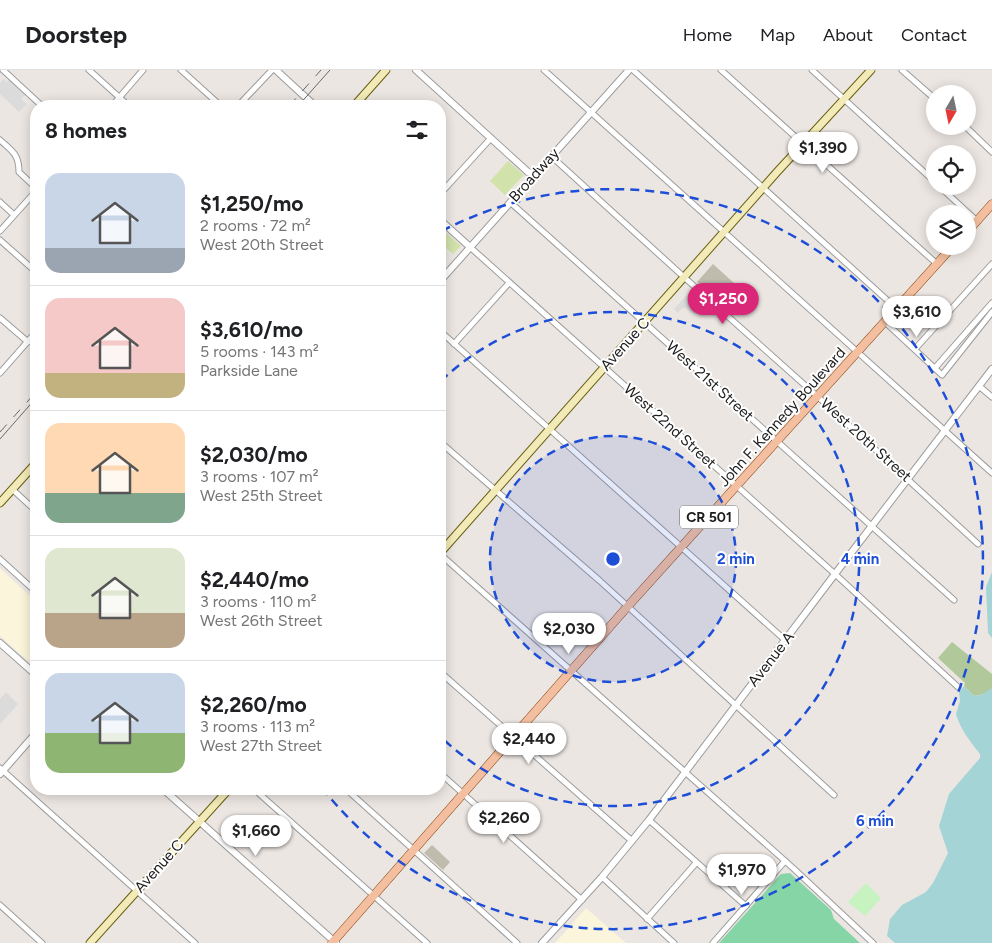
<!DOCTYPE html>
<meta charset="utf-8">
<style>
body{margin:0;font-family:Figtree,sans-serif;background:#f2f2f2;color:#202124;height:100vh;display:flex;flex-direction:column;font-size:19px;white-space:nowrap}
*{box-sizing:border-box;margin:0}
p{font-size:16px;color:#757577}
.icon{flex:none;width:28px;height:28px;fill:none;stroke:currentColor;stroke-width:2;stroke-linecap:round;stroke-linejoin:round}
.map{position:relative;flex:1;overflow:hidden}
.side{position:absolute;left:30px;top:30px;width:416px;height:695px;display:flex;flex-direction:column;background:#fff;border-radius:20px;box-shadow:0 2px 12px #0003}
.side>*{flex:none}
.needle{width:32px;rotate:189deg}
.controls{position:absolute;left:926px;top:15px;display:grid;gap:10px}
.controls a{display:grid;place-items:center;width:50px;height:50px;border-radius:50%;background:#fff;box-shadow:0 2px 12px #0003;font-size:25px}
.price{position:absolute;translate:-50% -42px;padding:0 11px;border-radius:18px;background:#fff;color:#222;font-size:16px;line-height:32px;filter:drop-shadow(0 1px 2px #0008)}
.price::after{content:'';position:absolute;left:50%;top:30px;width:15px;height:11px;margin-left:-8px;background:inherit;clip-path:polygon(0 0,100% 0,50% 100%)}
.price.selected{background:#db2777;color:#fff}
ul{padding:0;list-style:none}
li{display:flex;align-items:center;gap:15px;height:125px;padding:0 15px}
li+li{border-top:1px solid #e0e0e0}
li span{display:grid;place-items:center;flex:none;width:140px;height:100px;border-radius:15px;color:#555}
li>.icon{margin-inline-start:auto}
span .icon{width:60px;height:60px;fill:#fffc;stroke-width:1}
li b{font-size:21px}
h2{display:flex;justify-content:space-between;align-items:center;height:60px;padding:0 15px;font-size:21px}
header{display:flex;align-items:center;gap:30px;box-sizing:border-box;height:70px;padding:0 25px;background:#fff;border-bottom:1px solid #e0e0e0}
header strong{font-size:24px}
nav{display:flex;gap:28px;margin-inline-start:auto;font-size:18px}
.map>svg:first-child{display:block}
.education{fill:#fbf5db}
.construction{fill:#bfbcae}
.grass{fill:#d1e2ab}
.forest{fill:#b0c89a}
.park{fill:#c7f3c1}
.pitch{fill:#86d5a7}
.parking{fill:#dbdbdb}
.water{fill:#a5d4d6}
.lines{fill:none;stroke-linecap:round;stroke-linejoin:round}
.minor-casing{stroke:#9c9c9c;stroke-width:7}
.tertiary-casing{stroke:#9c9c9c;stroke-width:8}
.secondary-casing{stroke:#665f0e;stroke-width:9}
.primary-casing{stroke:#85460d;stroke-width:9}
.minor{stroke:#fff;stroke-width:5}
.tertiary{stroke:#fff;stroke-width:6}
.secondary{stroke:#f3eab9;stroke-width:7}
.primary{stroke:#f3bfa0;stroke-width:8}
.tram{stroke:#696969;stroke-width:1}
.rail{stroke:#696969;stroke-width:1;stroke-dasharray:10 10;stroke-linecap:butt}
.ring{fill:none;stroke:#1d4ed8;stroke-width:2.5;stroke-dasharray:9 6}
.labels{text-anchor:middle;stroke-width:4;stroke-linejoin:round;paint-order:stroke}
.shield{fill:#fff;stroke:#5f5f5f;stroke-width:1}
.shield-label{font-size:14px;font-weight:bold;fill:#1b1b1b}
.street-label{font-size:15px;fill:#1b1b1b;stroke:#fff}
.centre{fill:#1d4ed8;stroke:#fff;stroke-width:2.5}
.ring-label{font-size:15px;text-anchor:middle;font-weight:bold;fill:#1d4ed8;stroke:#fff;stroke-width:4;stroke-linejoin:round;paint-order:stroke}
</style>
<header>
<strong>Doorstep</strong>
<nav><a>Home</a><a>Map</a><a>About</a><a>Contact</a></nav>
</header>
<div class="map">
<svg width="992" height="873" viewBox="0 0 992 873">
<rect width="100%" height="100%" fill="#ece6e2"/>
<g class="education">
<polygon points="0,498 36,532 36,598 0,566"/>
<polygon points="586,838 626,873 555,873"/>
</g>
<g class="construction">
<polygon points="713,194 746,224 730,241 697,212"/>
<polygon points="432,775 450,792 443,800 424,783"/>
</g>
<g class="grass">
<polygon points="508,91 524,105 505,125 490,111"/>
<polygon points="442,159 461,176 453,184 440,173 440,161"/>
</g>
<path class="forest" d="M 952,572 L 992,604 L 992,618 C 987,624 981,625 974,626 L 964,616 L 965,613 L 938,588 Z"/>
<polygon class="park" points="866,813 881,828 865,846 848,832"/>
<polygon class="pitch" points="790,803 831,840 834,849 860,873 719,873 781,804"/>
<g class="parking">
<polygon points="10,8 26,24 21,29 27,34 19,42 0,24 0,13 3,9 7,12"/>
<polygon points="690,222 708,238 701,246 697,243 694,244 686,238 682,238 678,243 674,239"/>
<polygon points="6,622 18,634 0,654 0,629"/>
</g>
<g class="water">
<polygon points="992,502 992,568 988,563 986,517"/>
<path d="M 964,616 L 974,626 L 981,625 L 992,618 L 992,873 L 895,873 L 887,866 L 890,849 L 902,835 L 926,822 L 933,813 L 948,783 L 939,756 L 949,724 L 980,688 L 980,684 C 970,671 960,659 956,644 L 960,631 L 959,622 Z"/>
</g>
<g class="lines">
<defs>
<g id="minor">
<polyline points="3,0 42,36"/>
<polyline points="89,0 129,36"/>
<polyline points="181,0 221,36"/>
<polyline points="544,0 992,403"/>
<polyline points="633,0 897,239"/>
<polyline points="721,0 937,194"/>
<polyline points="812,0 935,112"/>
<polyline points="902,0 935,29"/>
<polyline points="112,36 143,0"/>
<polyline points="238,36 272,0"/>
<polyline points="965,56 992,82"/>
<path d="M 0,70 C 12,81 19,84 19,102 L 36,118"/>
<polyline points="551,86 685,208 817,326 978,474"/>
<polyline points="939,116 977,151"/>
<polyline points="440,124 491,68"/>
<polyline points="0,132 14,145"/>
<polyline points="510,132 954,530"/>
<polyline points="0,161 36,121"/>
<polyline points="0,170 36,202"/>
<polyline points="470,177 835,504 958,617"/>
<polyline points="0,248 28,272"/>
<polyline points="885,252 942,305 992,242"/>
<polyline points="440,261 785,570"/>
<polyline points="454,274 509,213"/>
<polyline points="915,279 992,194"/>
<polyline points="935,298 992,233"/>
<polyline points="0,303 36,262"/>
<polyline points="979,316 992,327"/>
<polyline points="440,372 600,511 834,725"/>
<polyline points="12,419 36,441"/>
<polyline points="440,484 793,798 873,873"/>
<polyline points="0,489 36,522"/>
<polyline points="440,602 632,771"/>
<polyline points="0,698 195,873"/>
<polyline points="440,703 582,830"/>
<polyline points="254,719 427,873"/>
<polyline points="346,719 517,873"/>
<polyline points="649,750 746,836"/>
<polyline points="602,807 674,873"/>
<polyline points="0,835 42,873"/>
<polyline points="647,849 696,793"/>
<polyline points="713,873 785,791"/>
</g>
<g id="tertiary">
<polyline points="276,0 315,36"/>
<polyline points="416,0 528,102 535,104"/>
<polyline points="440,150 470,177"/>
<polyline points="440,211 629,0"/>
<polyline points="0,573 36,605"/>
<polyline points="0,704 36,663"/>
<polyline points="163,719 336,873"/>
<polyline points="542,873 602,807 649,750 835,504 992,299"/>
</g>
<g id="secondary">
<polyline points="354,36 386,0"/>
<polyline points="0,433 36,393"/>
<polyline points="440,483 777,102 871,0"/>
<polyline points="90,873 229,719"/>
</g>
<g id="primary">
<polyline points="968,161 992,134"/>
<polyline points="332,873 628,536 953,176"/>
</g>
</defs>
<use href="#minor" class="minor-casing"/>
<use href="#tertiary" class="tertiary-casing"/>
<use href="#secondary" class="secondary-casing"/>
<use href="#primary" class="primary-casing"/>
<use href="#minor" class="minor"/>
<use href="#tertiary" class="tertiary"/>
<use href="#secondary" class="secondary"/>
<use href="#primary" class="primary"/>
<g class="tram">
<polyline points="298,36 330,0"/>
<polyline points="0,369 36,328"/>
</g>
<g class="rail">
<polyline points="289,36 321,0"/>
<polyline points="0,362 36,322"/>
</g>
</g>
<circle cx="613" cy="489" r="123" fill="#1d4ed8" fill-opacity=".12"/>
<g class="ring">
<circle cx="613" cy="489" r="123"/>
<path d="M441 311A247 247 0 1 1 441 667"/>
<path d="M442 161A370 370 0 1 1 323 719"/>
</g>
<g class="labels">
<rect class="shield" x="680" y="435.5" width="58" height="23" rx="4"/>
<g class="shield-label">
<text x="709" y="452">CR 501</text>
</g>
<g class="street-label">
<text transform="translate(534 105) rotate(-48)" y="5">Broadway</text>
<text transform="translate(625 274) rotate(-48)" y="5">Avenue C</text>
<text transform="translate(710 311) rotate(42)" y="5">West 21st Street</text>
<text transform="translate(782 347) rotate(-48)" y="5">John F. Kennedy Boulevard</text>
<text transform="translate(670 356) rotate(42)" y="5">West 22nd Street</text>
<text transform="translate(866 370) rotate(42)" y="5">West 20th Street</text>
<text transform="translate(771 589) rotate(-52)" y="5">Avenue A</text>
<text transform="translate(159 796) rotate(-48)" y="5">Avenue C</text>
</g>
</g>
<circle cx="613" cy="489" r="8" class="centre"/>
<g class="ring-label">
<text x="736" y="494">2 min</text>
<text x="860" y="494">4 min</text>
<text x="875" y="756">6 min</text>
</g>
</svg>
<div class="controls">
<a><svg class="needle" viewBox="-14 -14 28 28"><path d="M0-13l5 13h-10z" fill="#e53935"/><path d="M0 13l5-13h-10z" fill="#757577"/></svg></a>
<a><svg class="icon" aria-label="locate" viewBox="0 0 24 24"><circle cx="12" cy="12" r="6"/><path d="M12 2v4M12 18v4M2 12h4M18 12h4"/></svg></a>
<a><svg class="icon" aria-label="layers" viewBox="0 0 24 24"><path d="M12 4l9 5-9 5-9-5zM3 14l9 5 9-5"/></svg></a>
</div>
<b class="price" style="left:823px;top:104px">$1,390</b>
<b class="price selected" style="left:723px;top:255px">$1,250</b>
<b class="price" style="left:917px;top:268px">$3,610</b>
<b class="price" style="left:569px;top:585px">$2,030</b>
<b class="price" style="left:529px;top:695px">$2,440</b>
<b class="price" style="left:504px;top:774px">$2,260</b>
<b class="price" style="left:256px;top:787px">$1,660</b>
<b class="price" style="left:742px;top:826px">$1,970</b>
<section class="side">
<h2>8 homes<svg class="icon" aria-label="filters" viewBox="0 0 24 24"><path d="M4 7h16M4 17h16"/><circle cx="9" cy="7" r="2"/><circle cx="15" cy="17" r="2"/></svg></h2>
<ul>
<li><span style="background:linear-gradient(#c9d6e8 75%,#9aa5b1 0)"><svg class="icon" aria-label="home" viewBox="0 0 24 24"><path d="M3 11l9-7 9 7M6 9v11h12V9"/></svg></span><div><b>$1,250/mo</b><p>2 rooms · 72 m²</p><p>West 20th Street</p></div></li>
<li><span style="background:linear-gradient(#f6c9c9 75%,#c2b280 0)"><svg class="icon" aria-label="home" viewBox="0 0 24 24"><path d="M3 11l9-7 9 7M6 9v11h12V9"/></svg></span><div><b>$3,610/mo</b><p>5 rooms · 143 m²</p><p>Parkside Lane</p></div></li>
<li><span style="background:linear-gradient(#ffd9b3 70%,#7fa58c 0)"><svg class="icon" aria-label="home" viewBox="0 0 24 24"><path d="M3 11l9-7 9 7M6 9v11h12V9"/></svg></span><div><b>$2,030/mo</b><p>3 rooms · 107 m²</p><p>West 25th Street</p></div></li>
<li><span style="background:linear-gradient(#dfe7d0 65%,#b9a48a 0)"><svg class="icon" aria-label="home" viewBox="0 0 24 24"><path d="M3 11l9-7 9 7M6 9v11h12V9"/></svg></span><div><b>$2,440/mo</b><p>3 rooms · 110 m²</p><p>West 26th Street</p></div></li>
<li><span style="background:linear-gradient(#c9d6e8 60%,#8fb573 0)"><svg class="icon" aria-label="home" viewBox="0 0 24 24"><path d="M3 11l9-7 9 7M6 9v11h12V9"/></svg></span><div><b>$2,260/mo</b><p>3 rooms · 113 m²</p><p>West 27th Street</p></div></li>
</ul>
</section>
</div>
